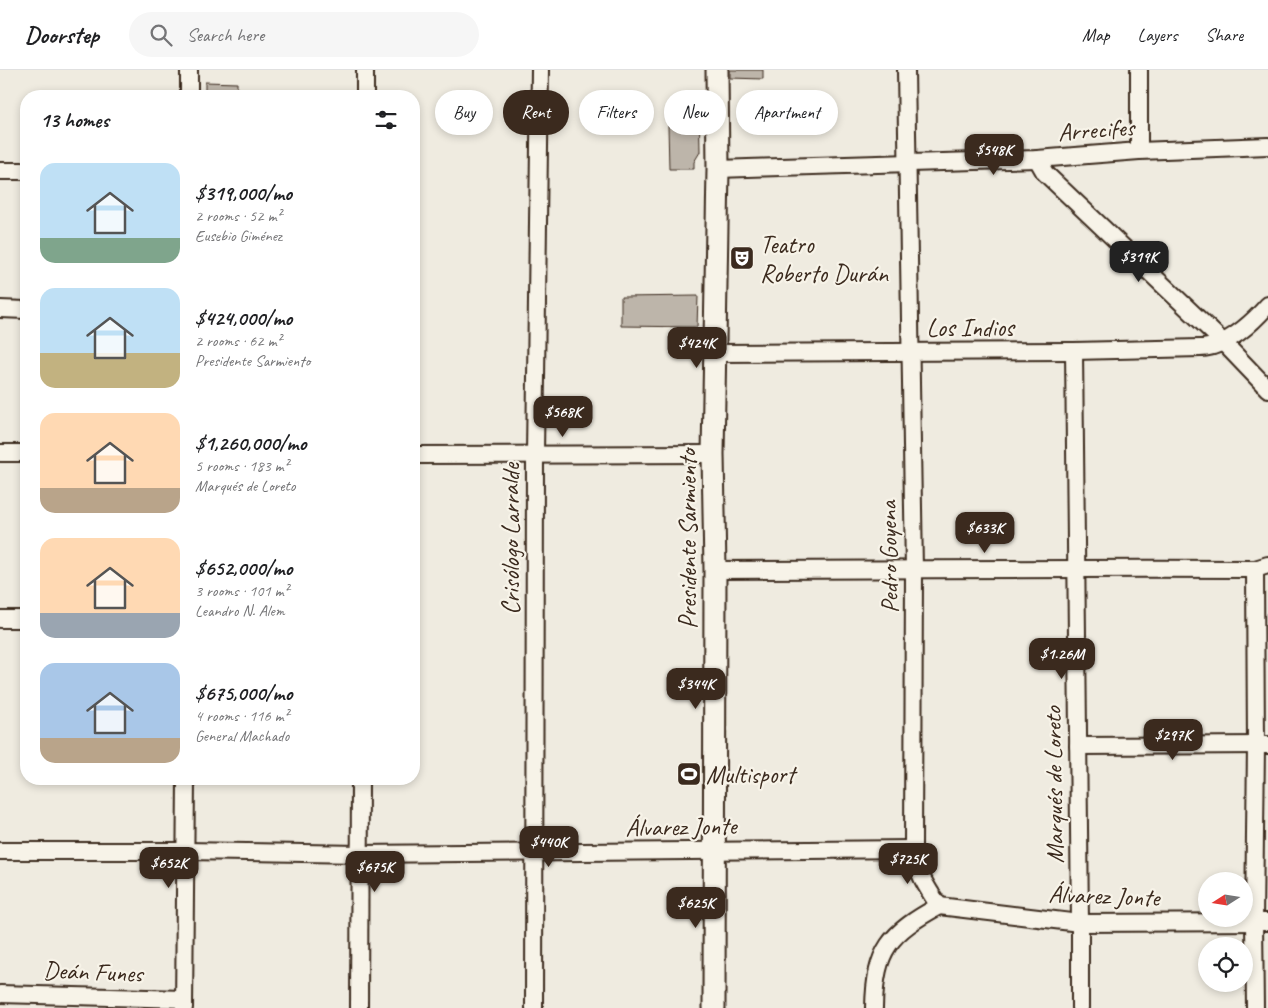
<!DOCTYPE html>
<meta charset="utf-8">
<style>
body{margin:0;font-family:Caveat,sans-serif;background:#f6f6f6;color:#202124;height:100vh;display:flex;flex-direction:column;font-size:19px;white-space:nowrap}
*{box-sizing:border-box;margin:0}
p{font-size:16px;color:#757577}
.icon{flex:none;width:28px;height:28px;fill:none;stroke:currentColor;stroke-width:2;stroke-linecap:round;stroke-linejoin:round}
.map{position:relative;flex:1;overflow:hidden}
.sheet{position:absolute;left:20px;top:20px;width:400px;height:695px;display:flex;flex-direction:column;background:#fff;border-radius:20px;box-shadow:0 2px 8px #0003}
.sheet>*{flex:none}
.top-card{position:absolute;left:435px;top:20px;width:475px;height:45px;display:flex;gap:10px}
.needle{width:32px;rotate:258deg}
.fabs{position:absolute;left:1198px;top:802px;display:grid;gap:10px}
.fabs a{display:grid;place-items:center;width:55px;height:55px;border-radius:50%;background:#fff;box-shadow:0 2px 8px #0003;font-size:25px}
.price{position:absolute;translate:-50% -42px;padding:0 11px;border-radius:10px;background:#3b2a1e;color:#fff;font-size:16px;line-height:32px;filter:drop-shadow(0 1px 2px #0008)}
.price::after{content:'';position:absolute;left:50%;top:30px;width:15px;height:11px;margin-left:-8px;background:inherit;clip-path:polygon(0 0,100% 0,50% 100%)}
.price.selected{background:#222;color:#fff}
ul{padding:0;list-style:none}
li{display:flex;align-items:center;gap:15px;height:125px;padding:0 20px}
li span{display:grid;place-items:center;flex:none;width:140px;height:100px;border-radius:15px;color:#555}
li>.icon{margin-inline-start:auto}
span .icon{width:60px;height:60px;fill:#fffc;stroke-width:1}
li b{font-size:21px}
h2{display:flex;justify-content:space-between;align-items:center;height:60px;padding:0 20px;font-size:21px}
.pill{padding:0 18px;border-radius:22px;background:#fff;box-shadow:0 2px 8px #0003;font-size:18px;line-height:45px}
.pill.selected{background:#3b2a1e;color:#fff}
header{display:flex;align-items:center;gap:30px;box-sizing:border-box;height:70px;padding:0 25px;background:#fff;border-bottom:1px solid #e0e0e0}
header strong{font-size:24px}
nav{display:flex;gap:28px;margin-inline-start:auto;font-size:18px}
.search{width:350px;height:45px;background:#f6f6f6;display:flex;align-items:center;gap:12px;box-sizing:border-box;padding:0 18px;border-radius:28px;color:#757577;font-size:19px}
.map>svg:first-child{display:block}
.building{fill:#bdb5aa;stroke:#3b2a1e}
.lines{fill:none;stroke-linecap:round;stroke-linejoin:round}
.minor-casing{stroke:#3b2a1e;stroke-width:20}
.major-casing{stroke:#3b2a1e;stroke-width:25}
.minor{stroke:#f7f3e8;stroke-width:16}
.major{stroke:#f7f3e8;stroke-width:21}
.labels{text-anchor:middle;stroke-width:4.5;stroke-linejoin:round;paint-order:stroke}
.street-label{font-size:25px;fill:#3b2a1e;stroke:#f7f3e8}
.poi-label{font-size:25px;fill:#3b2a1e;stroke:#f7f3e8;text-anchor:start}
</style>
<header>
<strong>Doorstep</strong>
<div class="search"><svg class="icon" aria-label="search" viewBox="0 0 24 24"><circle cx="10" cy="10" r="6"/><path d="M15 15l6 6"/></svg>Search here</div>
<nav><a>Map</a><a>Layers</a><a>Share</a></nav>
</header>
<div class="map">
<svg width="1268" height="938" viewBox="0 0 1268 938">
<rect width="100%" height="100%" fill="#efebe0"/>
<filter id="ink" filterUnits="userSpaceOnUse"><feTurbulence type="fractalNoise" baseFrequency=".02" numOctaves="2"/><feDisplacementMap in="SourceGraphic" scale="10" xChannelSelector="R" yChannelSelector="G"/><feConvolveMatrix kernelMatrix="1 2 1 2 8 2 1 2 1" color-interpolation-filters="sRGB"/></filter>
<g filter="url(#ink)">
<g class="building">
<polygon points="730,0 763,0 763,9 730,8"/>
<polygon points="205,12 237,13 237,26 205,26"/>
<polygon points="683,32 699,32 700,82 694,92 694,99 669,99 668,56 684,55"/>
<polygon points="698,226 697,257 621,256 621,227"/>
</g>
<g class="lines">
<defs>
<g id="minor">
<path d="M 906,0 L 914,500 L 913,779 C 916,801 927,818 939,836"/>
<polyline points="189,26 189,0"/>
<polyline points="365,26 365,0"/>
<polyline points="1139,81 1139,0"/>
<polyline points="1037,89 1045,103 1223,272 1268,319"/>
<polyline points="718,99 1037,89 1139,81 1268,76"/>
<polyline points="0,101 26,101"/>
<polyline points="0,239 26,240"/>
<polyline points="1074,281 1080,853 1080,938"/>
<path d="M 715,283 L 1074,281 L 1200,278 C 1204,278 1209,277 1213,276 C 1233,270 1254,251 1268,235"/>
<polyline points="0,383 26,383"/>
<polyline points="414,385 713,384"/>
<path d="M 715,500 C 895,500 1075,498 1255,499 L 1268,495"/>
<polyline points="0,549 26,549"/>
<polyline points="1078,676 1268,675"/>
<polyline points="0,781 185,781 359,784 913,779"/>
<polyline points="939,836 1063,851 1080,853 1268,852"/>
<polyline points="0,924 184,929"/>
<polyline points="184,938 186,709"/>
<polyline points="359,938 360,709"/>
<polyline points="534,938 535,384 540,0"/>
<path d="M 874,938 C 875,879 890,863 939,836"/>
<polyline points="1255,938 1254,852 1256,675 1255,499"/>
</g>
<polyline id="major" points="714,938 715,500 713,384 718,99 717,0"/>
</defs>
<use href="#minor" class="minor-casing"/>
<use href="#major" class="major-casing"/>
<use href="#minor" class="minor"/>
<use href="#major" class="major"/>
</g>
</g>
<defs>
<symbol id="theatre-square" viewBox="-11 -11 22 22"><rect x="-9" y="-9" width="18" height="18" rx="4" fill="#3b2a1e" stroke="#f7f3e8"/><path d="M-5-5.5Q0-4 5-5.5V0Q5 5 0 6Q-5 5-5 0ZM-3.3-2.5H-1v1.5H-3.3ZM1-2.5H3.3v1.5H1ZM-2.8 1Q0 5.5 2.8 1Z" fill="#fff"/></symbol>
<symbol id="stadium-square" viewBox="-11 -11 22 22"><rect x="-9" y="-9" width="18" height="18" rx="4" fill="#3b2a1e" stroke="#f7f3e8"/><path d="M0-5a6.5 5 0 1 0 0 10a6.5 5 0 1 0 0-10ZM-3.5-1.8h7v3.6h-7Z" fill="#fff"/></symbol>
</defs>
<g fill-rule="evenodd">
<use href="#theatre-square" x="728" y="174" width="28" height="28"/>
<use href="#stadium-square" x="675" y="690" width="28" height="28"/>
</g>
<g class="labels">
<g class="street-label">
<text transform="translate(1096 59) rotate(-4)" y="9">Arrecifes</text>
<text x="970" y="266">Los Indios</text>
<text transform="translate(510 469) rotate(-90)" y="9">Crisólogo Larralde</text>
<text transform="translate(687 469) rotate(-90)" y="9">Presidente Sarmiento</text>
<text transform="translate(888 487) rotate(-91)" y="9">Pedro Goyena</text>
<text transform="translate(1053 715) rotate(-91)" y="9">Marqués de Loreto</text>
<text transform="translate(681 756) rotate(-1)" y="9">Álvarez Jonte</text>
<text transform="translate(1104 825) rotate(2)" y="9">Álvarez Jonte</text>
<text transform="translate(93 901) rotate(2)" y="9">Deán Funes</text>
</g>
<g class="poi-label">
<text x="760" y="183">Teatro<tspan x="760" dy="29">Roberto Durán</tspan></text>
<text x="706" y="713">Multisport</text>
</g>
</g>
</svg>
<div class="fabs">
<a><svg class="needle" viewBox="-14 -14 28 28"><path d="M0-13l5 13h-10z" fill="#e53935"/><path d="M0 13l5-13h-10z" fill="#757577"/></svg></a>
<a><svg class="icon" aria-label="locate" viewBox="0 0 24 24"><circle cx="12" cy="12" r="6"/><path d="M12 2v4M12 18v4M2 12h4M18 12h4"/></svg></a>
</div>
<b class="price" style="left:994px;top:106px">$548K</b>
<b class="price selected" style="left:1139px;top:213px">$319K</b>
<b class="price" style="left:697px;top:299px">$424K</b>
<b class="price" style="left:563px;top:368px">$568K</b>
<b class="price" style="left:985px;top:484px">$633K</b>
<b class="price" style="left:1062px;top:610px">$1.26M</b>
<b class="price" style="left:696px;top:640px">$344K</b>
<b class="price" style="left:1173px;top:691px">$297K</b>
<b class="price" style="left:549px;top:798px">$440K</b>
<b class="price" style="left:908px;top:815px">$725K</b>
<b class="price" style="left:169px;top:819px">$652K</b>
<b class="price" style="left:375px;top:823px">$675K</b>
<b class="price" style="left:696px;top:859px">$625K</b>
<div class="top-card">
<a class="pill">Buy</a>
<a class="pill selected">Rent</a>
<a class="pill">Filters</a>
<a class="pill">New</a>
<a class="pill">Apartment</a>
</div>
<section class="sheet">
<h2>13 homes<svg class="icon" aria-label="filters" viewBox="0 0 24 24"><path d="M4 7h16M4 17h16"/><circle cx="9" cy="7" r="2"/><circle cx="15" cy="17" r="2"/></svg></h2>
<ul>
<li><span style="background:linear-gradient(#bfe0f5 75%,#7fa58c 0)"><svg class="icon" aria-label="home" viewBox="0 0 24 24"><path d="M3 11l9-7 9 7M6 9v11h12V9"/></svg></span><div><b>$319,000/mo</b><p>2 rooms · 52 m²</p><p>Eusebio Giménez</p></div></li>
<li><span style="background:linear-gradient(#bfe0f5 65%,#c2b280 0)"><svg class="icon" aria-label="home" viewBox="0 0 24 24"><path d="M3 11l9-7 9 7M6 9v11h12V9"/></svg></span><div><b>$424,000/mo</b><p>2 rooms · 62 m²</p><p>Presidente Sarmiento</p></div></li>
<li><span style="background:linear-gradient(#ffd9b3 75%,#b9a48a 0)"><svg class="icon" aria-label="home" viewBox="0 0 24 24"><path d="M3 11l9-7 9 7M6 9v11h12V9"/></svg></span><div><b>$1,260,000/mo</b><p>5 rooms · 183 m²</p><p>Marqués de Loreto</p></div></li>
<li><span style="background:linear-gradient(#ffd9b3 75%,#9aa5b1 0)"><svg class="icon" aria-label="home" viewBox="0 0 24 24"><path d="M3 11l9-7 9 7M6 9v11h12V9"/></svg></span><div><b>$652,000/mo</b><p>3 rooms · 101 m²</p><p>Leandro N. Alem</p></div></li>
<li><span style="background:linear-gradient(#a9c7e8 75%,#b9a48a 0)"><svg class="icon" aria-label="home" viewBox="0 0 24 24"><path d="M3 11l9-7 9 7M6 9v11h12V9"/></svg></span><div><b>$675,000/mo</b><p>4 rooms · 116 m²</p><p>General Machado</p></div></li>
</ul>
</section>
</div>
